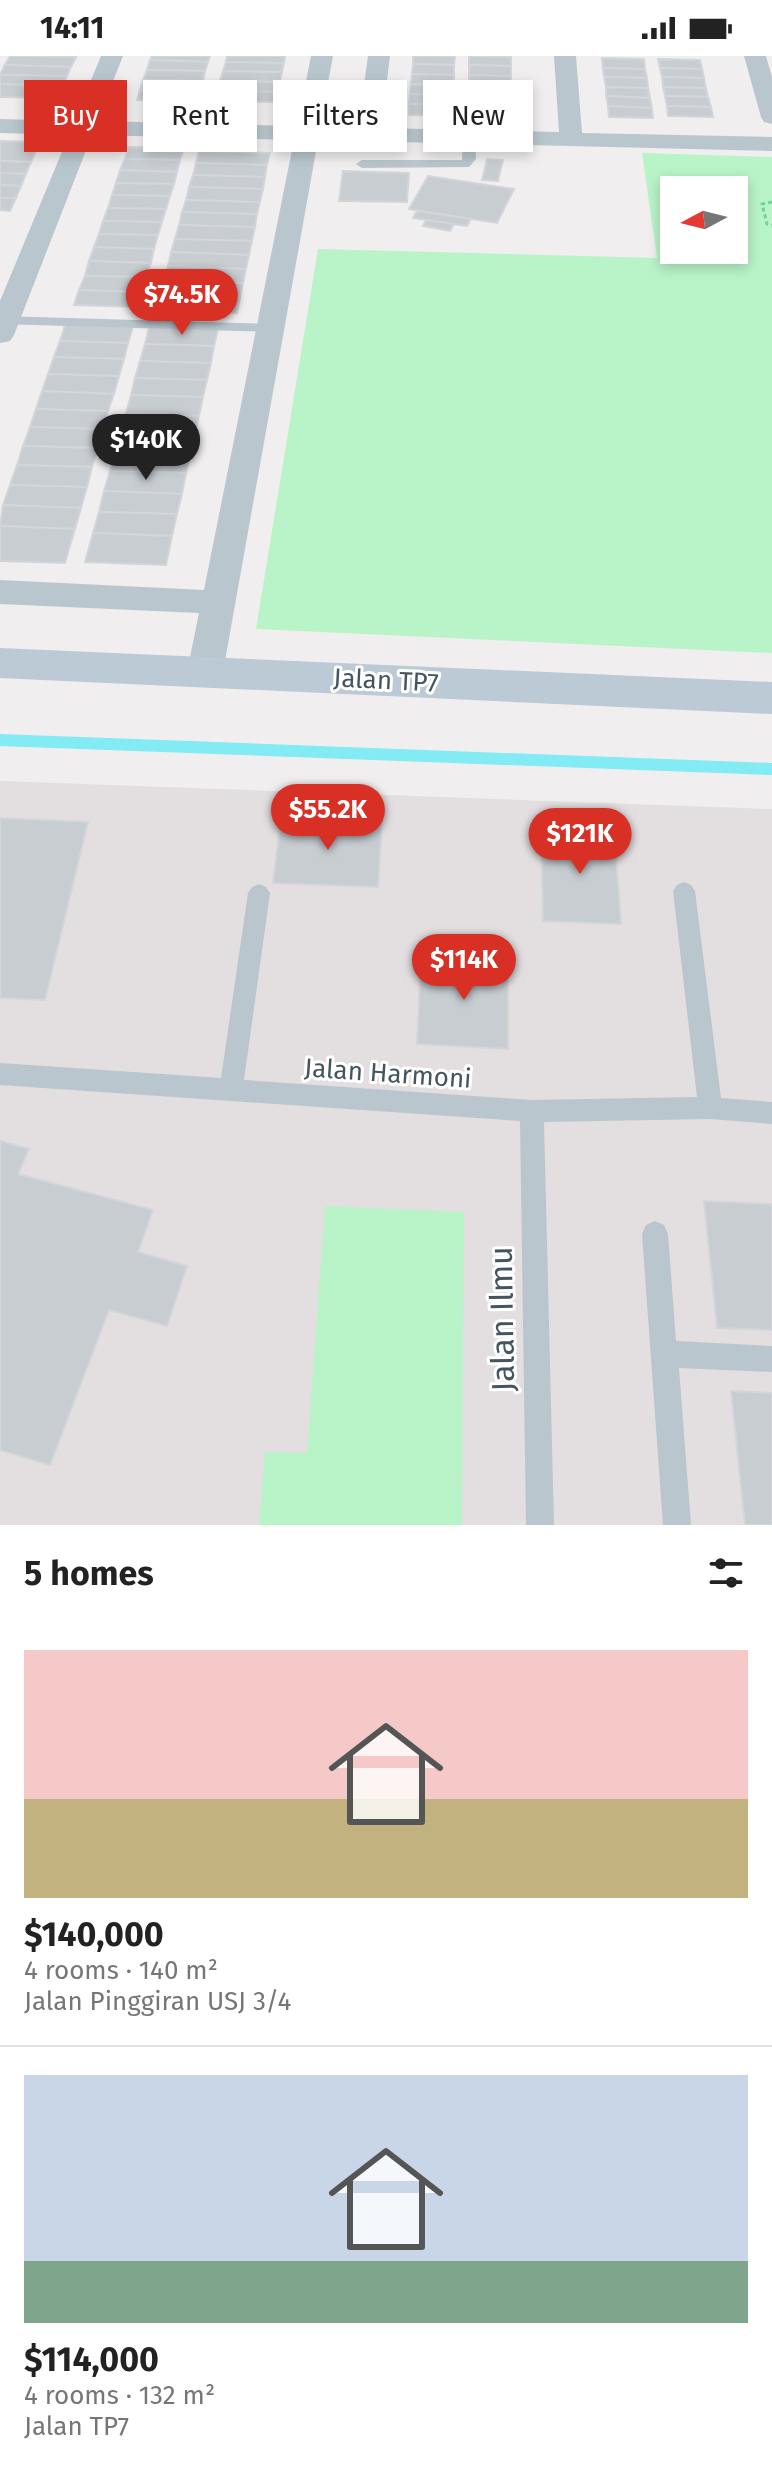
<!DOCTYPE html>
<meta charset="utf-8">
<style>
body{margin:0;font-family:"Fira Sans",sans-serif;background:#f2f2f2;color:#222;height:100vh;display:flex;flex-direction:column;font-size:30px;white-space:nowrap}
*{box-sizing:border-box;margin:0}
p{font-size:26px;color:#767676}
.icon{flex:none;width:44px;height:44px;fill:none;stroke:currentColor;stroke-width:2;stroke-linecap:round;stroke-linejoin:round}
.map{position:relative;height:1469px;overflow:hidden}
.drawer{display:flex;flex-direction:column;background:#fff;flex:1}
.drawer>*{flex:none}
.top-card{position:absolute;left:24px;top:24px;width:724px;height:72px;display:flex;gap:16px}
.needle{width:52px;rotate:263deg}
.tools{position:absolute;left:660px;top:120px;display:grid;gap:16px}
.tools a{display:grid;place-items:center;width:88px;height:88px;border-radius:0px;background:#fff;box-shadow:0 4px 12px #0003;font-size:40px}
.price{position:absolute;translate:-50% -68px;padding:0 18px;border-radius:28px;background:#d93025;color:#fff;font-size:26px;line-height:52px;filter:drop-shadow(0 2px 4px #0008)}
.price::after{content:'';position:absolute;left:50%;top:48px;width:24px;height:18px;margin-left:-12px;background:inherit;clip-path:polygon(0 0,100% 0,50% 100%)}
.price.selected{background:#222;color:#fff}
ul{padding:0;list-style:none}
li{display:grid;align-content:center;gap:16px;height:424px;padding:0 24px}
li+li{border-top:2px solid #e0e0e0}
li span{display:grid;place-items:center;height:248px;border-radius:0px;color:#555}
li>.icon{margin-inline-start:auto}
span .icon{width:144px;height:144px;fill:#fffc;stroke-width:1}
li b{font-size:34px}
h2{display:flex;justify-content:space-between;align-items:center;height:96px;padding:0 24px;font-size:34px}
.pill{padding:0 28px;border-radius:0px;background:#fff;box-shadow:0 4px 12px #0003;font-size:28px;line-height:72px}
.pill.selected{background:#d93025;color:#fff}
.status{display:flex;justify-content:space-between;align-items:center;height:56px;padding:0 40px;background:#fff;direction:ltr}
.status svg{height:22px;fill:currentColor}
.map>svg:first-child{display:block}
.education{fill:#e3dfe1}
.green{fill:#b9f3c8;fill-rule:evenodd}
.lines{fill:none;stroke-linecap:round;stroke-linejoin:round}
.stream{stroke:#82ebf3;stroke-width:12}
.building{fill:#c8cdd2;stroke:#d2d6db;stroke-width:2}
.path{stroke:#6ed494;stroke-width:3;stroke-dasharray:4 3;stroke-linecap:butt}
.lane{fill:#b9c6cd;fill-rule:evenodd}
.street{fill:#b9c6cd;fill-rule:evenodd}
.secondary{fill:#bbcad4;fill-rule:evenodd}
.labels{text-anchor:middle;stroke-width:6;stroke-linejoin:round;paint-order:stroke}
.street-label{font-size:26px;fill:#45555e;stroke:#fff}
.near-street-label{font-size:32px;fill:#45555e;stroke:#fff}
</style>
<div class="status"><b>14:11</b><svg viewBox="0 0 49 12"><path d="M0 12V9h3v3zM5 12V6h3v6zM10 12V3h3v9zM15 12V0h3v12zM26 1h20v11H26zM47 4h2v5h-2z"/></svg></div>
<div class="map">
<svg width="772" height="1469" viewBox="0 0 772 1469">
<rect width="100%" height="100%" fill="#f1eeef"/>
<polygon class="education" points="0,725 772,753 772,1469 0,1469"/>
<g class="green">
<path d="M 642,97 L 772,101 L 772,597 L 256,573 L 318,193 L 657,202 ZM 734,134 L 734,194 L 674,194 L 674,134 Z"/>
<polygon points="325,1150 464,1156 462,1469 259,1469 265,1396 307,1397"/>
</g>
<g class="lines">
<polyline class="stream" points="0,684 772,713"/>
</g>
<g class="building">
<polygon points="10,0 26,0 76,1 71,11 5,9"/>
<polygon points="152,0 210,0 208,6 150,4"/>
<polygon points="227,0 285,0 284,7 226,6"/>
<polygon points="413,0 455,0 454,9 413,8"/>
<polygon points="469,0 511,1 511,10 469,9"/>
<polygon points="602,2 644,3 645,13 603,12"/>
<polygon points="658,3 700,4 702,13 660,12"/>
<polygon points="150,4 208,6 205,15 147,14"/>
<polygon points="226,6 284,7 282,16 223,15"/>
<polygon points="413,8 454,9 454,19 412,18"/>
<polygon points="5,9 71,11 67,20 0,19"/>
<polygon points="469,9 511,10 511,20 469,19"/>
<polygon points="603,12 645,13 647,22 604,21"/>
<polygon points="660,12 702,13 704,22 662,21"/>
<polygon points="147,14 205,15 203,25 143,24"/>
<polygon points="223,15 282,16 280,26 220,25"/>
<polygon points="412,18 454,19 454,29 411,28"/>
<polygon points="0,19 67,20 63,30 0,28"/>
<polygon points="469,19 511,20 511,30 469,29"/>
<polygon points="604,21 647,22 648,32 606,31"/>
<polygon points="662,21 704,22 706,32 663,31"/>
<polygon points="143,24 203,25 200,35 140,34"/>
<polygon points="220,25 280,26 278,36 218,35"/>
<polygon points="0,28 63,30 58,42 0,41"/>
<polygon points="411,28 454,29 453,39 410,38"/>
<polygon points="469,29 511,30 512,40 468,39"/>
<polygon points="606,31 648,32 650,42 606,40"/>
<polygon points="663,31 706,32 708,41 665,40"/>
<polygon points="140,34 200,35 197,45 137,44"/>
<polygon points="218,35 278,36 276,46 215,45"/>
<polygon points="410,38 453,39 453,49 409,48"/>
<polygon points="468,39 512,40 512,50 468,49"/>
<polygon points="606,40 650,42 652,52 608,50"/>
<polygon points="665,40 708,41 711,51 667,50"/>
<polygon points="409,48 453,49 452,60 409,59"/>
<polygon points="468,49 512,50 512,61 468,60"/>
<polygon points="608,50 652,52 653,62 609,61"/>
<polygon points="667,50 711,51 713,61 668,60"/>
<polygon points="0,85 40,86 31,106 0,105"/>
<polygon points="128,91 184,92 180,104 125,103"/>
<polygon points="199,95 270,97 267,109 196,107"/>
<polygon points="125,103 180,104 177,116 120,114"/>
<polygon points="487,103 503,104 498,125 482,124"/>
<polygon points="0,105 31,106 26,118 0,117"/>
<polygon points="196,107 267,109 265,121 193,119"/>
<polygon points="120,114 177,116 174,128 116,127"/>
<polygon points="343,115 409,117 407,146 339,145"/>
<polygon points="0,117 26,118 21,130 0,129"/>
<polygon points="193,119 265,121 263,133 189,131"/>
<polygon points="428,120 514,133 497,167 409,153"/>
<polygon points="116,127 174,128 170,140 112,139"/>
<polygon points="0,129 21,130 16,142 0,142"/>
<polygon points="189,131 263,133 260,146 186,144"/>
<polygon points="112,139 170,140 166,153 108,152"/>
<polygon points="0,142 16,142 10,155 0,154"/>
<polygon points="186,144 260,146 257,158 182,156"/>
<polygon points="108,152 166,153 162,166 103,165"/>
<polygon points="417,155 471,163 467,170 413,162"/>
<polygon points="182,156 257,158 255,171 179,169"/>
<polygon points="426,164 454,168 450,175 423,170"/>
<polygon points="103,165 162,166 158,179 99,178"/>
<polygon points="179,169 255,171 252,185 175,183"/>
<polygon points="99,178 158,179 154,193 94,191"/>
<polygon points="175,183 252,185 249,199 171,196"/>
<polygon points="94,191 154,193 151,207 89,205"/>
<polygon points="171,196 249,199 246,213 168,210"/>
<polygon points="89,205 151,207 146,221 85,220"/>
<polygon points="168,210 246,213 243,227 164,225"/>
<polygon points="85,220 146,221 142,236 79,234"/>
<polygon points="164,225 243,227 240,242 160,239"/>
<polygon points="79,234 142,236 138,251 74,249"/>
<polygon points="160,239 240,242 237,257 155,255"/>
<polygon points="65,269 133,271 128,287 60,285"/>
<polygon points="149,272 218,273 214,290 145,288"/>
<polygon points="60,285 128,287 124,303 54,301"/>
<polygon points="145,288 214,290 211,307 140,305"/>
<polygon points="54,301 124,303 119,320 48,318"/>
<polygon points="140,305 211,307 207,324 135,322"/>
<polygon points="48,318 119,320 114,338 42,335"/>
<polygon points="135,322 207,324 203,341 131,339"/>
<polygon points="42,335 114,338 108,355 36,353"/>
<polygon points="131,339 203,341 199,360 126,357"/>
<polygon points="36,353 108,355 103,373 30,371"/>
<polygon points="126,357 199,360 195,378 121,376"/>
<polygon points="30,371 103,373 98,392 23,390"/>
<polygon points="121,376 195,378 191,397 115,395"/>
<polygon points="23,390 98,392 92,411 17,409"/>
<polygon points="115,395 191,397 186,417 110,415"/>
<polygon points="17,409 92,411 87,431 10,429"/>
<polygon points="110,415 186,417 182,438 104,435"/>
<polygon points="10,429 87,431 81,452 3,449"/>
<polygon points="104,435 182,438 177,458 99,456"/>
<polygon points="3,449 81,452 75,473 0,470"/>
<polygon points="99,456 177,458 172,480 93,477"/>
<polygon points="0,470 75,473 65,507 0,505"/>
<polygon points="93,477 172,480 166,509 85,506"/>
<polygon points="281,761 382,765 378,831 273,827"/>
<polygon points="0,762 88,766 45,944 0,942"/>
<polygon points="541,770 614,773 621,868 543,865"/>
<polygon points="421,898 508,902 508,993 417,988"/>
<polygon points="0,1085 29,1093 18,1118 153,1154 138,1196 187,1210 167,1270 109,1254 50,1409 0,1394"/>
<polygon points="704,1145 772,1148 772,1274 717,1272"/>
<polygon points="731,1335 772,1337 772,1469 745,1469"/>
</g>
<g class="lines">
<polyline class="path" points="772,146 762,148 767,168 772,169"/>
<g class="lane">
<polygon points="469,77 475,81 476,103 469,111 362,112 356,108 362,104 462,104 463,81"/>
<polygon points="0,260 270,268 277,272 270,276 0,268"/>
<polygon points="684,826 691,829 695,835 721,1042 772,1046 772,1068 710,1063 544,1066 554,1469 526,1469 520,1065 0,1029 0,1007 221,1022 248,837 252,831 259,828 266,831 270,837 244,1024 532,1044 697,1041 673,835 677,829"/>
<polygon points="655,1165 664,1169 668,1178 676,1285 772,1290 772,1316 679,1312 691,1469 663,1469 642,1178 646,1169"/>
</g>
<g class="street">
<polygon points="101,0 123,0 97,65 297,70 311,0 333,0 320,70 358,71 368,0 390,0 381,72 559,76 554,0 576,0 582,77 772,81 772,95 318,84 223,616 218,625 205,629 192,625 187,616 199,557 0,548 0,524 204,534 294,84 92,79 14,279 10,285 0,287 0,245 69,79 0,77 0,63 74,65"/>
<polygon points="744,0 766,0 772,21 772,68 764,66 761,61"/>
</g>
<polygon class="secondary" points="0,592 772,626 772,658 0,622"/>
</g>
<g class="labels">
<g class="street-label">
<text transform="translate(386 624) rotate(3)" y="9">Jalan TP7</text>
<text transform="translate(388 1017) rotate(4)" y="9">Jalan Harmoni</text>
</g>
<g class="near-street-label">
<text transform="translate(502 1263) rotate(-91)" y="11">Jalan Ilmu</text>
</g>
</g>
</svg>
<div class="tools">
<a><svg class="needle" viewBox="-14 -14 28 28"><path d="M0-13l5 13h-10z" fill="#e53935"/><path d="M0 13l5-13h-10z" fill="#767676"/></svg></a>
</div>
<b class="price" style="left:182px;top:281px">$74.5K</b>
<b class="price selected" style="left:146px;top:426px">$140K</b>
<b class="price" style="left:328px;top:796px">$55.2K</b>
<b class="price" style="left:580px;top:820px">$121K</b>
<b class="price" style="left:464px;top:946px">$114K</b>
<div class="top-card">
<a class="pill selected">Buy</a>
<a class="pill">Rent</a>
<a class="pill">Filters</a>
<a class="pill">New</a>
</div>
</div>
<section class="drawer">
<h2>5 homes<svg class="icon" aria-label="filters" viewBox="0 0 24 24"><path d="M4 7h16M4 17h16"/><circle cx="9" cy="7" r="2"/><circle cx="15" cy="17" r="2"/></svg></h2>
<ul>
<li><span style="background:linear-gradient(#f6c9c9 60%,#c2b280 0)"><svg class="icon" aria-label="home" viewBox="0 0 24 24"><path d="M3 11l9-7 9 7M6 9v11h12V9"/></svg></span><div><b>$140,000</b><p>4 rooms · 140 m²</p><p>Jalan Pinggiran USJ 3/4</p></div></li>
<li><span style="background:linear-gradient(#c9d6e8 75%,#7fa58c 0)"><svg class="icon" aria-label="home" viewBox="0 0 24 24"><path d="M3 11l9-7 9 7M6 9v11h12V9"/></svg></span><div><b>$114,000</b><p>4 rooms · 132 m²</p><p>Jalan TP7</p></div></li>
</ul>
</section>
